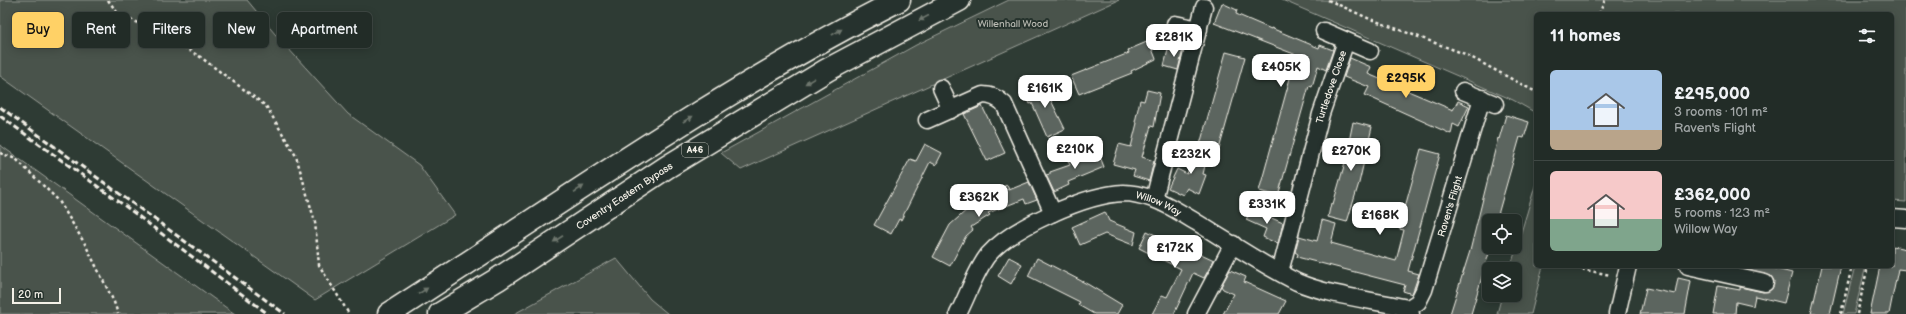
<!DOCTYPE html>
<meta charset="utf-8">
<style>
body{margin:0;font-family:"Balsamiq Sans",sans-serif;background:#2a342f;color:#f1f3f6;height:100vh;display:flex;flex-direction:column;font-size:15px;white-space:nowrap}
*{box-sizing:border-box;margin:0}
p{font-size:13px;color:#a2a7a7}
.icon{flex:none;width:22px;height:22px;fill:none;stroke:currentColor;stroke-width:2;stroke-linecap:round;stroke-linejoin:round}
.map{position:relative;flex:1;overflow:hidden}
.details{position:absolute;left:1534px;top:12px;width:360px;height:256px;display:flex;flex-direction:column;background:#222c27;border-radius:6px;box-shadow:0 2px 10px #0003,0 0 0 1px #3f4844}
.details>*{flex:none}
.top-card{position:absolute;left:12px;top:12px;width:380px;height:36px;display:flex;gap:8px}
.controls{position:absolute;left:1482px;top:214px;display:grid;gap:8px}
.controls a{display:grid;place-items:center;width:40px;height:40px;border-radius:6px;background:#222c27;box-shadow:0 2px 10px #0003,0 0 0 1px #3f4844;font-size:20px}
.scale{position:absolute;left:12px;bottom:10px;width:49px;box-sizing:border-box;padding-left:4px;border:2px solid #f4f1e8;border-top:0;font-size:11px;line-height:14px;white-space:nowrap;color:#f4f1e8;-webkit-text-stroke:3px #26332d;paint-order:stroke}
.price{position:absolute;translate:-50% -34px;padding:0 9px;border-radius:8px;background:#fff;color:#222;font-size:13px;line-height:26px;filter:drop-shadow(0 1px 2px #0008)}
.price::after{content:'';position:absolute;left:50%;top:24px;width:12px;height:9px;margin-left:-6px;background:inherit;clip-path:polygon(0 0,100% 0,50% 100%)}
.price.on{background:#ffd166;color:#111}
ul{padding:0;list-style:none}
li{display:flex;align-items:center;gap:12px;height:100px;padding:0 16px}
li+li{border-top:1px solid #3f4844}
li span{display:grid;place-items:center;flex:none;width:112px;height:80px;border-radius:6px;color:#555}
li>.icon{margin-inline-start:auto}
span .icon{width:48px;height:48px;fill:#fffc;stroke-width:1}
li b{font-size:17px}
h2{display:flex;justify-content:space-between;align-items:center;height:48px;padding:0 16px;font-size:17px}
.tag{padding:0 14px;border-radius:6px;background:#222c27;box-shadow:0 2px 10px #0003,0 0 0 1px #3f4844;font-size:14px;line-height:36px}
.tag.on{background:#ffd166;color:#111}
.map>svg:first-child{display:block}
.green{fill:#48524c;stroke:#9ea29a}
.building{fill:#5c655e;stroke:#f4f1e8}
.lines{fill:none;stroke-linecap:round;stroke-linejoin:round}
.minor-casing{stroke:#f4f1e8;stroke-width:19}
.trunk-casing{stroke:#f4f1e8;stroke-width:25}
.path{stroke:#f4f1e8;stroke-width:2.5;stroke-dasharray:3 3;stroke-linecap:butt}
.minor{stroke:#26332d;stroke-width:16}
.trunk{stroke:#26332d;stroke-width:22}
.rail{stroke:#f4f1e8;stroke-width:3;stroke-dasharray:6 3;stroke-linecap:butt}
.oneway{fill:#6e766e}
.labels{text-anchor:middle;stroke-width:4;stroke-linejoin:round;paint-order:stroke}
.shield{fill:#26332d;stroke:#b6b8b0;stroke-width:1}
.shield-label{font-size:9px;font-weight:bold;fill:#f4f1e8}
.park-label{font-size:10px;fill:#b8b9b1;stroke:#26332d}
.street-label{font-size:10px;fill:#f4f1e8;stroke:#26332d}
</style>
<div class="map">
<svg width="1906" height="314" viewBox="0 0 1906 314">
<rect width="100%" height="100%" fill="#2e3b34"/>
<filter id="ink" filterUnits="userSpaceOnUse"><feTurbulence type="fractalNoise" baseFrequency=".025" numOctaves="2"/><feDisplacementMap in="SourceGraphic" scale="8" xChannelSelector="R" yChannelSelector="G"/><feConvolveMatrix kernelMatrix="1 2 1 2 8 2 1 2 1" color-interpolation-filters="sRGB"/></filter>
<g filter="url(#ink)">
<g class="green">
<polygon points="0,0 247,0 275,34 348,114 419,165 455,215 315,300 0,76"/>
<polygon points="1009,0 1119,0 741,170 721,153 916,45"/>
<polygon points="1282,0 1906,0 1906,202 1892,201 1892,14 1536,14 1536,113 1513,100"/>
<polygon points="0,145 235,314 0,314"/>
<polygon points="1536,183 1536,266 1543,266 1531,314 1497,314 1502,295 1515,295 1515,269 1510,269"/>
<polygon points="616,258 650,299 668,314 514,314"/>
<polygon points="1855,266 1866,266 1854,314 1843,314"/>
</g>
<g class="building">
<polygon points="1222,3 1237,10 1236,14 1271,29 1271,28 1319,48 1320,45 1333,50 1326,70 1318,66 1312,87 1309,86 1278,196 1259,191 1292,71 1294,72 1299,56 1214,23"/>
<polygon points="1149,41 1156,59 1131,71 1132,73 1079,94 1071,76 1129,53 1128,50"/>
<polygon points="1169,46 1183,49 1178,70 1164,66"/>
<polygon points="1226,52 1245,57 1218,153 1199,148"/>
<polygon points="1350,58 1371,67 1368,74 1453,110 1458,101 1469,106 1459,127 1453,124 1451,134 1365,95 1369,87 1344,77"/>
<polygon points="1042,82 1065,129 1047,137 1032,103 1030,104 1024,90"/>
<polygon points="1147,90 1160,93 1154,127 1151,126 1142,157 1154,161 1149,181 1133,176 1135,170 1113,164 1119,144 1131,147 1137,123 1135,122 1140,100 1144,101"/>
<polygon points="982,106 1005,153 987,161 964,114"/>
<polygon points="1506,115 1529,122 1524,138 1520,137 1497,218 1489,216 1489,253 1471,314 1450,314 1470,251 1498,138 1499,139"/>
<polygon points="1353,122 1372,127 1359,183 1347,222 1328,217 1331,203 1333,204 1344,166"/>
<polygon points="925,144 942,153 936,165 930,162 901,220 899,219 891,234 874,225 910,159 916,161"/>
<polygon points="1097,149 1104,167 1068,182 1069,185 1054,192 1046,175 1050,174 1050,172 1070,165 1068,161"/>
<polygon points="1421,149 1440,154 1408,271 1419,274 1412,294 1403,291 1405,285 1297,257 1298,254 1295,252 1299,236 1317,241 1322,220 1336,224 1331,243 1396,261 1404,230 1399,229"/>
<polygon points="1195,150 1208,153 1203,174 1206,175 1199,194 1187,188 1183,195 1168,188 1177,169 1187,174"/>
<polygon points="1029,182 1037,200 1026,204 1024,199 988,213 990,215 971,227 973,230 966,236 950,266 933,257 950,225 969,208 968,206 992,191 1007,185 1009,190"/>
<polygon points="1251,209 1283,223 1278,244 1263,237 1266,229 1246,220"/>
<polygon points="1105,212 1109,221 1136,232 1133,245 1105,234 1080,245 1072,227"/>
<polygon points="1147,231 1199,256 1201,254 1214,260 1204,278 1193,273 1174,314 1152,314 1162,295 1167,297 1181,269 1139,248"/>
<polygon points="1892,246 1906,249 1906,270 1898,269 1889,314 1870,314 1880,266 1892,266"/>
<polygon points="1009,257 1022,264 1011,284 998,276"/>
<polygon points="1037,258 1089,285 1122,305 1117,314 1094,314 1078,305 1080,302 1028,276"/>
<polygon points="1744,266 1765,266 1792,273 1784,303 1755,296 1753,306 1736,302 1735,314 1713,314 1718,286 1740,290 1740,287 1763,292 1772,289 1774,281 1771,276 1744,269"/>
<polygon points="1822,266 1841,266 1830,314 1811,314"/>
<polygon points="1230,270 1246,277 1244,282 1286,301 1279,314 1223,314 1234,294 1223,289 1221,286"/>
<polygon points="1678,278 1691,281 1685,314 1640,314 1646,288 1675,294"/>
</g>
<g class="lines">
<defs>
<g id="minor">
<polyline points="1175,24 1199,29"/>
<polyline points="1324,31 1370,51"/>
<polyline points="941,88 951,110"/>
<polyline points="1463,91 1495,104"/>
<path d="M 927,120 L 983,95 C 992,95 998,98 1004,104 L 1053,213"/>
<polyline points="1154,199 1204,7"/>
<polyline points="1892,218 1906,219"/>
<polyline points="1688,266 1765,283"/>
<path id="s1" d="M 1280,272 L 1321,114 L 1346,41"/>
<path id="s2" d="M 1407,309 L 1418,302 L 1424,290 L 1482,98"/>
<path id="s3" d="M 958,314 C 968,295 975,272 988,255 C 1012,227 1087,194 1124,193 C 1134,193 1144,196 1153,199 C 1168,204 1182,214 1196,222 C 1229,242 1262,265 1297,282 C 1327,295 1371,300 1403,307 L 1407,309 L 1411,314"/>
<polyline points="1196,314 1233,244"/>
<polyline points="1617,314 1628,266"/>
</g>
<g id="trunk">
<path d="M 389,314 C 557,206 720,90 899,0"/>
<path id="s4" d="M 440,314 L 498,279 L 667,167 L 827,70 L 959,0"/>
</g>
</defs>
<use href="#minor" class="minor-casing"/>
<use href="#trunk" class="trunk-casing"/>
<g class="path">
<polyline points="108,0 116,11 199,56 266,106 296,156 315,222 319,265 349,314"/>
<polyline points="1328,0 1370,19 1465,54 1536,92"/>
<polyline points="1599,14 1605,0"/>
<polyline points="0,153 16,159 59,201 85,244 114,302 118,314"/>
<polyline points="1564,266 1611,275"/>
<polyline points="1841,314 1852,266"/>
<polyline points="1857,314 1868,266"/>
</g>
<use href="#minor" class="minor"/>
<use href="#trunk" class="trunk"/>
<g class="rail">
<polyline points="0,107 285,314"/>
<polyline points="0,116 125,206 268,314"/>
</g>
</g>
<defs><path id="oneway-solid" d="M-6-.8H1V-3.2L6.5 0L1 3.2V.8H-6Z"/></defs>
<g class="oneway">
<use href="#oneway-solid" transform="translate(924 18) rotate(152)"/>
<use href="#oneway-solid" transform="translate(837 32) rotate(-30)"/>
<use href="#oneway-solid" transform="translate(810 81) rotate(149)"/>
<use href="#oneway-solid" transform="translate(688 119) rotate(-30)"/>
<use href="#oneway-solid" transform="translate(579 189) rotate(-33)"/>
<use href="#oneway-solid" transform="translate(558 239) rotate(147)"/>
<use href="#oneway-solid" transform="translate(423 291) rotate(-33)"/>
</g>
</g>
<g class="labels">
<rect class="shield" x="682" y="143" width="26" height="14" rx="3"/>
<g class="shield-label">
<text x="695" y="153">A46</text>
</g>
<g class="park-label">
<text x="1013" y="27">Willenhall Wood</text>
</g>
<g class="street-label">
<text dy="4" stroke="none"><textPath href="#s1" startOffset="192">Turtledove Close</textPath></text>
<text dy="4" stroke="none"><textPath href="#s4" startOffset="219">Coventry Eastern Bypass</textPath></text>
<text dy="4" stroke="none"><textPath href="#s3" startOffset="255">Willow Way</textPath></text>
<text dy="4" stroke="none"><textPath href="#s2" startOffset="114">Raven's Flight</textPath></text>
</g>
</g>
</svg>
<div class="controls">
<a><svg class="icon" aria-label="locate" viewBox="0 0 24 24"><circle cx="12" cy="12" r="6"/><path d="M12 2v4M12 18v4M2 12h4M18 12h4"/></svg></a>
<a><svg class="icon" aria-label="layers" viewBox="0 0 24 24"><path d="M12 4l9 5-9 5-9-5zM3 14l9 5 9-5"/></svg></a>
</div>
<div class="scale">20 m</div>
<b class="price" style="left:1174px;top:58px">£281K</b>
<b class="price" style="left:1281px;top:88px">£405K</b>
<b class="price on" style="left:1406px;top:99px">£295K</b>
<b class="price" style="left:1045px;top:109px">£161K</b>
<b class="price" style="left:1075px;top:170px">£210K</b>
<b class="price" style="left:1351px;top:172px">£270K</b>
<b class="price" style="left:1191px;top:175px">£232K</b>
<b class="price" style="left:979px;top:218px">£362K</b>
<b class="price" style="left:1267px;top:225px">£331K</b>
<b class="price" style="left:1380px;top:236px">£168K</b>
<b class="price" style="left:1175px;top:269px">£172K</b>
<div class="top-card">
<a class="tag on">Buy</a>
<a class="tag">Rent</a>
<a class="tag">Filters</a>
<a class="tag">New</a>
<a class="tag">Apartment</a>
</div>
<section class="details">
<h2>11 homes<svg class="icon" aria-label="filters" viewBox="0 0 24 24"><path d="M4 7h16M4 17h16"/><circle cx="9" cy="7" r="2"/><circle cx="15" cy="17" r="2"/></svg></h2>
<ul>
<li><span style="background:linear-gradient(#a9c7e8 75%,#b9a48a 0)"><svg class="icon" aria-label="home" viewBox="0 0 24 24"><path d="M3 11l9-7 9 7M6 9v11h12V9"/></svg></span><div><b>£295,000</b><p>3 rooms · 101 m²</p><p>Raven's Flight</p></div></li>
<li><span style="background:linear-gradient(#f6c9c9 60%,#7fa58c 0)"><svg class="icon" aria-label="home" viewBox="0 0 24 24"><path d="M3 11l9-7 9 7M6 9v11h12V9"/></svg></span><div><b>£362,000</b><p>5 rooms · 123 m²</p><p>Willow Way</p></div></li>
</ul>
</section>
</div>
